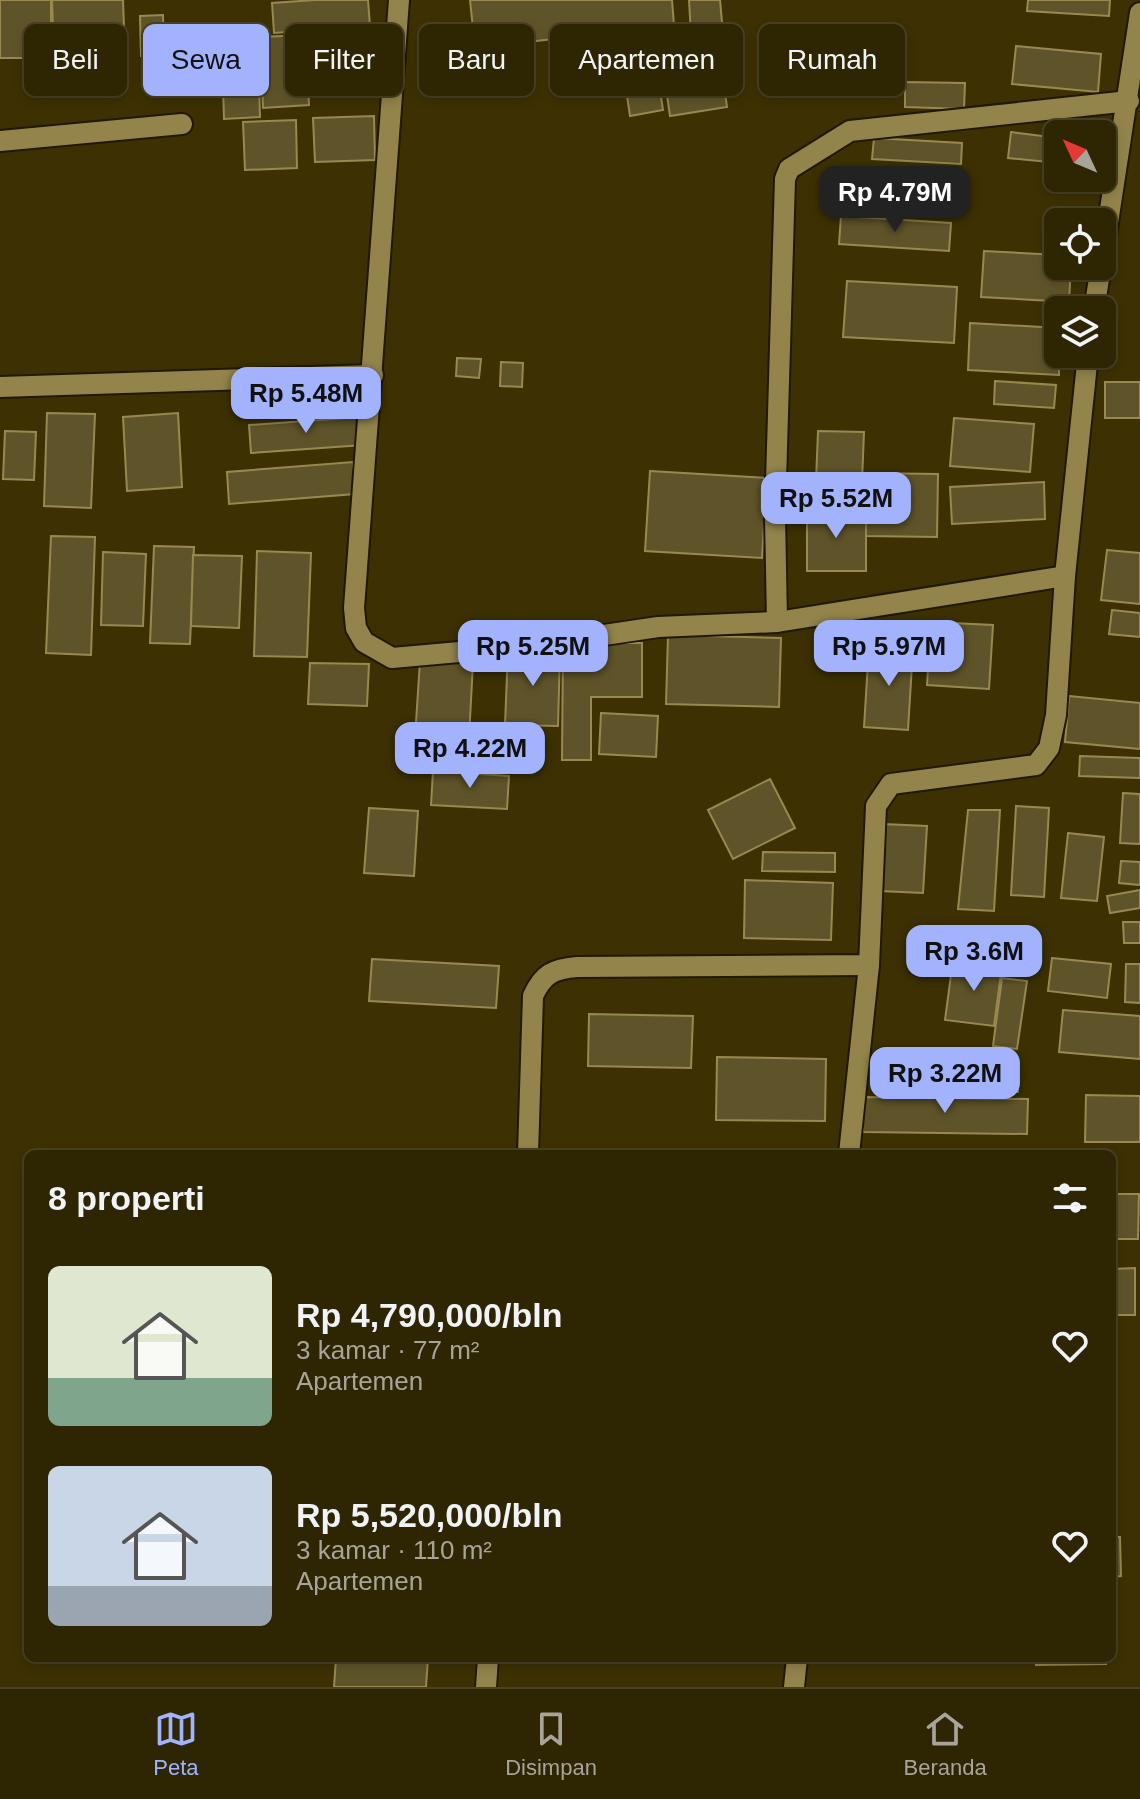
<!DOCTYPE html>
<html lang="id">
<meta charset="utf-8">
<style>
body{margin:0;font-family:Helvetica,sans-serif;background:#3a3111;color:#f1f3f6;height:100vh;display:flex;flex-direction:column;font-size:30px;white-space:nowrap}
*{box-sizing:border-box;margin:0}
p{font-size:26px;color:#a7a599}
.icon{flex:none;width:44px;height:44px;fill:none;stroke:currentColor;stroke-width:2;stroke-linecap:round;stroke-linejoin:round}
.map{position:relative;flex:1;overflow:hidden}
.sheet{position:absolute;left:24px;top:1150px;width:1092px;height:512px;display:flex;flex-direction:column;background:#2e2502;border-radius:12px;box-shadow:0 4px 12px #0003,0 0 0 2px #494224}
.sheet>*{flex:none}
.guide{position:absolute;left:24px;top:24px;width:1092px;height:72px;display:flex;gap:16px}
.needle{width:52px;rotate:314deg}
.controls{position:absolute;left:1044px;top:120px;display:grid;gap:16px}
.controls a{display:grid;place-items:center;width:72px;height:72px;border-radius:12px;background:#2e2502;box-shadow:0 4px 12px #0003,0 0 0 2px #494224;font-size:40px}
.price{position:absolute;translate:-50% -68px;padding:0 18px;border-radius:16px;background:#a2b2fd;color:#111;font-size:26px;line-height:52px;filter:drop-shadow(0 2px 4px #0008)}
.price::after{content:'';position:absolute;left:50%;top:48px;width:24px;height:18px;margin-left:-12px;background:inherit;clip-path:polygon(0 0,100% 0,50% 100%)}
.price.on{background:#222;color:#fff}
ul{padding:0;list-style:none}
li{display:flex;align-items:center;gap:24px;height:200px;padding:0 24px}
li span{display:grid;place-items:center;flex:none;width:224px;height:160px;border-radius:12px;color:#555}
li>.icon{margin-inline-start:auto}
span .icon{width:96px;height:96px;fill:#fffc;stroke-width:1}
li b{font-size:34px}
h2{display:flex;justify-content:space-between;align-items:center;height:96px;padding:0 24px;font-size:34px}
.pill{padding:0 28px;border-radius:12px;background:#2e2502;box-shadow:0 4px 12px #0003,0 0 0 2px #494224;font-size:28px;line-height:72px}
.pill.on{background:#a2b2fd;color:#111}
.tabs{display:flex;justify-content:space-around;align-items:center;height:112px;border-top:2px solid #494224;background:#2e2502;font-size:22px;color:#a7a599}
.tabs a{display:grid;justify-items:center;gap:4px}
.tabs .on{color:#a2b2fd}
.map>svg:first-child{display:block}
.building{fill:#5f5429;stroke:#998950;stroke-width:2}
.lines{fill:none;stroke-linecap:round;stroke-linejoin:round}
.service-casing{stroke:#211900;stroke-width:24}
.minor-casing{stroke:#211900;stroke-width:24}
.service{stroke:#93844b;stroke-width:20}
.minor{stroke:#93844b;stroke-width:20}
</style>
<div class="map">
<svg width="1140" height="1687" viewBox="0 0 1140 1687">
<rect width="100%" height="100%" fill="#3d3103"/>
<g class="building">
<rect x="0" y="0" width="51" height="58"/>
<polygon points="52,0 123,0 126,81 55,84"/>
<polygon points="315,0 368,0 370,26 274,33 272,3"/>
<polygon points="470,0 672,0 674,25 475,48"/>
<polygon points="689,0 720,0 723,33 691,35"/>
<polygon points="1028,0 1110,0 1109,16 1027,11"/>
<polygon points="163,15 164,55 141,56 140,16"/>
<polygon points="212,28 214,96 177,97 175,29"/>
<polygon points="851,30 859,86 806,94 798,38"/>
<polygon points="306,35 309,105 263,108 260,37"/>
<polygon points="1016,46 1101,54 1098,92 1012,84"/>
<polygon points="376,49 381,87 326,93 323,56"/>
<polygon points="719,52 727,107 670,116 662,61"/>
<polygon points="258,54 260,117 224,119 222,56"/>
<polygon points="655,57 663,110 630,116 622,63"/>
<polygon points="905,82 965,83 964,109 905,107"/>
<polygon points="374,116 375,160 315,162 313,118"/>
<polygon points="296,120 297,168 245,170 243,122"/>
<polygon points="1011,132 1058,138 1058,163 1008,158"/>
<polygon points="874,138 962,143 961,164 872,159"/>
<polygon points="830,174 954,182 952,208 828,201"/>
<polygon points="841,216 951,223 949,251 839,244"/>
<polygon points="984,251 1058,255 1058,266 1071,266 1069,302 981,297"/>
<polygon points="847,281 957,287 954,343 843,337"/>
<polygon points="970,323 1058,328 1059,375 968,370"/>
<polygon points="457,358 481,359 479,378 456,376"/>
<polygon points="501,362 523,363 522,387 500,386"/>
<polygon points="995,381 1056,385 1054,408 994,404"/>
<rect x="1105" y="382" width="35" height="36"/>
<polygon points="355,385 356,407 249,413 248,391"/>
<polygon points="47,413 95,414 91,508 44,506"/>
<polygon points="178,413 182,487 127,491 123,417"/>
<polygon points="361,417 363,445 251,453 249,425"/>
<polygon points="954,418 1034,424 1030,472 950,466"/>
<polygon points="5,431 36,432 34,480 3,479"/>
<polygon points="818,431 864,432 862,482 816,481"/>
<polygon points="353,462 355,494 229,504 227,472"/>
<polygon points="650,471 767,478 762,558 645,551"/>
<polygon points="867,473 938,474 937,537 866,536"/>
<polygon points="1044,482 1045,519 952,524 950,487"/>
<rect x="807" y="510" width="59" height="61"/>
<polygon points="51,536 95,537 91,655 46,653"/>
<polygon points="154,546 194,547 190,644 150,643"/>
<polygon points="1107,550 1140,553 1140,604 1101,600"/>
<polygon points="257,551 311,553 307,657 254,656"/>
<polygon points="103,552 146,554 143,626 101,625"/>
<polygon points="193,555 242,556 239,628 191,626"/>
<polygon points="1112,610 1140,613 1140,637 1109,634"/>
<polygon points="931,622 993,625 989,689 927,685"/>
<polygon points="668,635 781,638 779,707 666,704"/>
<polygon points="563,643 642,643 642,697 591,697 591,760 562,760"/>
<polygon points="869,646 913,648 908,730 864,727"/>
<polygon points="508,650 560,651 558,726 505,725"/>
<polygon points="420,661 473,663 468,756 414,753"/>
<polygon points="310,663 369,664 367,706 308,704"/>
<polygon points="1069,696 1140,703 1140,749 1065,742"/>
<polygon points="601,713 658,716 656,757 599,754"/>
<polygon points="1080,756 1140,758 1140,778 1079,776"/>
<polygon points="433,771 509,776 507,809 431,805"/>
<polygon points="770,779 795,828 733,859 708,810"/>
<polygon points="1123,793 1140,794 1140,844 1120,843"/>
<polygon points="1016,806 1049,808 1044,897 1011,895"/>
<polygon points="369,808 418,811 414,876 364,873"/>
<polygon points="968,810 1000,810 994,911 958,909"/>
<polygon points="883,824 927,826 923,893 880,891"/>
<polygon points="1068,833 1104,837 1097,901 1061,898"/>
<polygon points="763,852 835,853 835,872 762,871"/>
<polygon points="1121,861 1140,862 1140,885 1119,883"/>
<polygon points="745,880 833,883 831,940 744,938"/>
<polygon points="1140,890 1140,908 1110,913 1107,896"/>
<polygon points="1123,922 1140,922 1140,943 1124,943"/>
<polygon points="1052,958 1111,964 1107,998 1048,991"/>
<polygon points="372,959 499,966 496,1008 369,1001"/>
<polygon points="953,960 1002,966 994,1026 945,1020"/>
<polygon points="1126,964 1140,964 1140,1003 1125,1002"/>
<polygon points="1002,978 1027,981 1017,1049 993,1046"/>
<polygon points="1063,1010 1140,1016 1140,1059 1059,1052"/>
<polygon points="589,1014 693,1016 691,1068 588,1066"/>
<polygon points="717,1057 826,1059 825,1121 716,1120"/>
<polygon points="1018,1061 1018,1092 891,1092 891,1062"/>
<polygon points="1086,1095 1140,1096 1140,1142 1085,1142"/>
<polygon points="863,1097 1028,1099 1027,1134 863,1132"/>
<polygon points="1112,1194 1139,1194 1138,1239 1112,1239"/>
<polygon points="1135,1268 1135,1315 1112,1315 1112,1269"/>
<polygon points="1112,1537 1120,1537 1121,1576 1112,1577"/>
<polygon points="336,1658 428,1658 426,1687 334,1687"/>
<polygon points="1036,1658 1106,1658 1106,1664 1036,1665"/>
</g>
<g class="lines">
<defs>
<polyline id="service" points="777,622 775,515 785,179 789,169 850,131 1129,101"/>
<g id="minor">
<polyline points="399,0 354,608 356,628 364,642 392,658 537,645 658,627 777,622 1065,576"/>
<polyline points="0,141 182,124"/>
<polyline points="1102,262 1140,13"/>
<polyline points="1094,310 1101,266"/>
<polyline points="0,387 373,375"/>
<path d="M 528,1154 L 533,996 C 543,974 553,969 577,967 L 869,965 L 876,806 L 891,784 L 1036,765 L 1049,748 L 1056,715 L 1065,576 L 1088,354"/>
<polyline points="849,1154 869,965"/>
<polyline points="486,1687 488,1658"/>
<polyline points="794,1687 797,1658"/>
</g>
</defs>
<use href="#service" class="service-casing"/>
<use href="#minor" class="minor-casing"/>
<use href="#service" class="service"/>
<use href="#minor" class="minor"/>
</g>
</svg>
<div class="controls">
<a><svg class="needle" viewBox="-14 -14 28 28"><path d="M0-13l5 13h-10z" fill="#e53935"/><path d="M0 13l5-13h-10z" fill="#a7a599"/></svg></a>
<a><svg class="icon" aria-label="locate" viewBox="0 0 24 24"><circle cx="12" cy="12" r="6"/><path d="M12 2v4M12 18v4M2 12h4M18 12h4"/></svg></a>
<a><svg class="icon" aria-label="layers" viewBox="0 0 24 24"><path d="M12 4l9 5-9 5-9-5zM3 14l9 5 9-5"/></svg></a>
</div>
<b class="price on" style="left:895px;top:234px">Rp 4.79M</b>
<b class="price" style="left:306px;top:435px">Rp 5.48M</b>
<b class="price" style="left:836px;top:540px">Rp 5.52M</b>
<b class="price" style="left:533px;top:688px">Rp 5.25M</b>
<b class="price" style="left:889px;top:688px">Rp 5.97M</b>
<b class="price" style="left:470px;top:790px">Rp 4.22M</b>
<b class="price" style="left:974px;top:993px">Rp 3.6M</b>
<b class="price" style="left:945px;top:1115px">Rp 3.22M</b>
<div class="guide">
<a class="pill">Beli</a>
<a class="pill on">Sewa</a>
<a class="pill">Filter</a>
<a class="pill">Baru</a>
<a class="pill">Apartemen</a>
<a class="pill">Rumah</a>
</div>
<section class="sheet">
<h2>8 properti<svg class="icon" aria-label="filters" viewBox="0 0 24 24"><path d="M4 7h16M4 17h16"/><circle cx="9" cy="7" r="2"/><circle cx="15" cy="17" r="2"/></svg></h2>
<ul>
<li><span style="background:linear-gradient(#dfe7d0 70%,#7fa58c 0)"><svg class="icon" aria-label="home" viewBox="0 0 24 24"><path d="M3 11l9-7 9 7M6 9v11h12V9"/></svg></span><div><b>Rp 4,790,000/bln</b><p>3 kamar · 77 m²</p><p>Apartemen</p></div><svg class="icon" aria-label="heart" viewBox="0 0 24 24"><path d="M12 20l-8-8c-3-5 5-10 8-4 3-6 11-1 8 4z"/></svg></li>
<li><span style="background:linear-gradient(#c9d6e8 75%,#9aa5b1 0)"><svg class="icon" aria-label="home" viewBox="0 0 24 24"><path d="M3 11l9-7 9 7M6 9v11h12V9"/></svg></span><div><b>Rp 5,520,000/bln</b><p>3 kamar · 110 m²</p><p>Apartemen</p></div><svg class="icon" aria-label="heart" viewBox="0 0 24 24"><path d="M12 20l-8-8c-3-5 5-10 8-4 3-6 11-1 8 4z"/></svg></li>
</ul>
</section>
</div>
<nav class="tabs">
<a class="on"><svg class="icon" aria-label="map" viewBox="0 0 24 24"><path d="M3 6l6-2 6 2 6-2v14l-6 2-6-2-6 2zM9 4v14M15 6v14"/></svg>Peta</a>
<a><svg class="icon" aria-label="saved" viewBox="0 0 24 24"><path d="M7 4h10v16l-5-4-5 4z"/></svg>Disimpan</a>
<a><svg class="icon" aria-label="home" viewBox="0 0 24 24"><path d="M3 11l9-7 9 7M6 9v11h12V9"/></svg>Beranda</a>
</nav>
